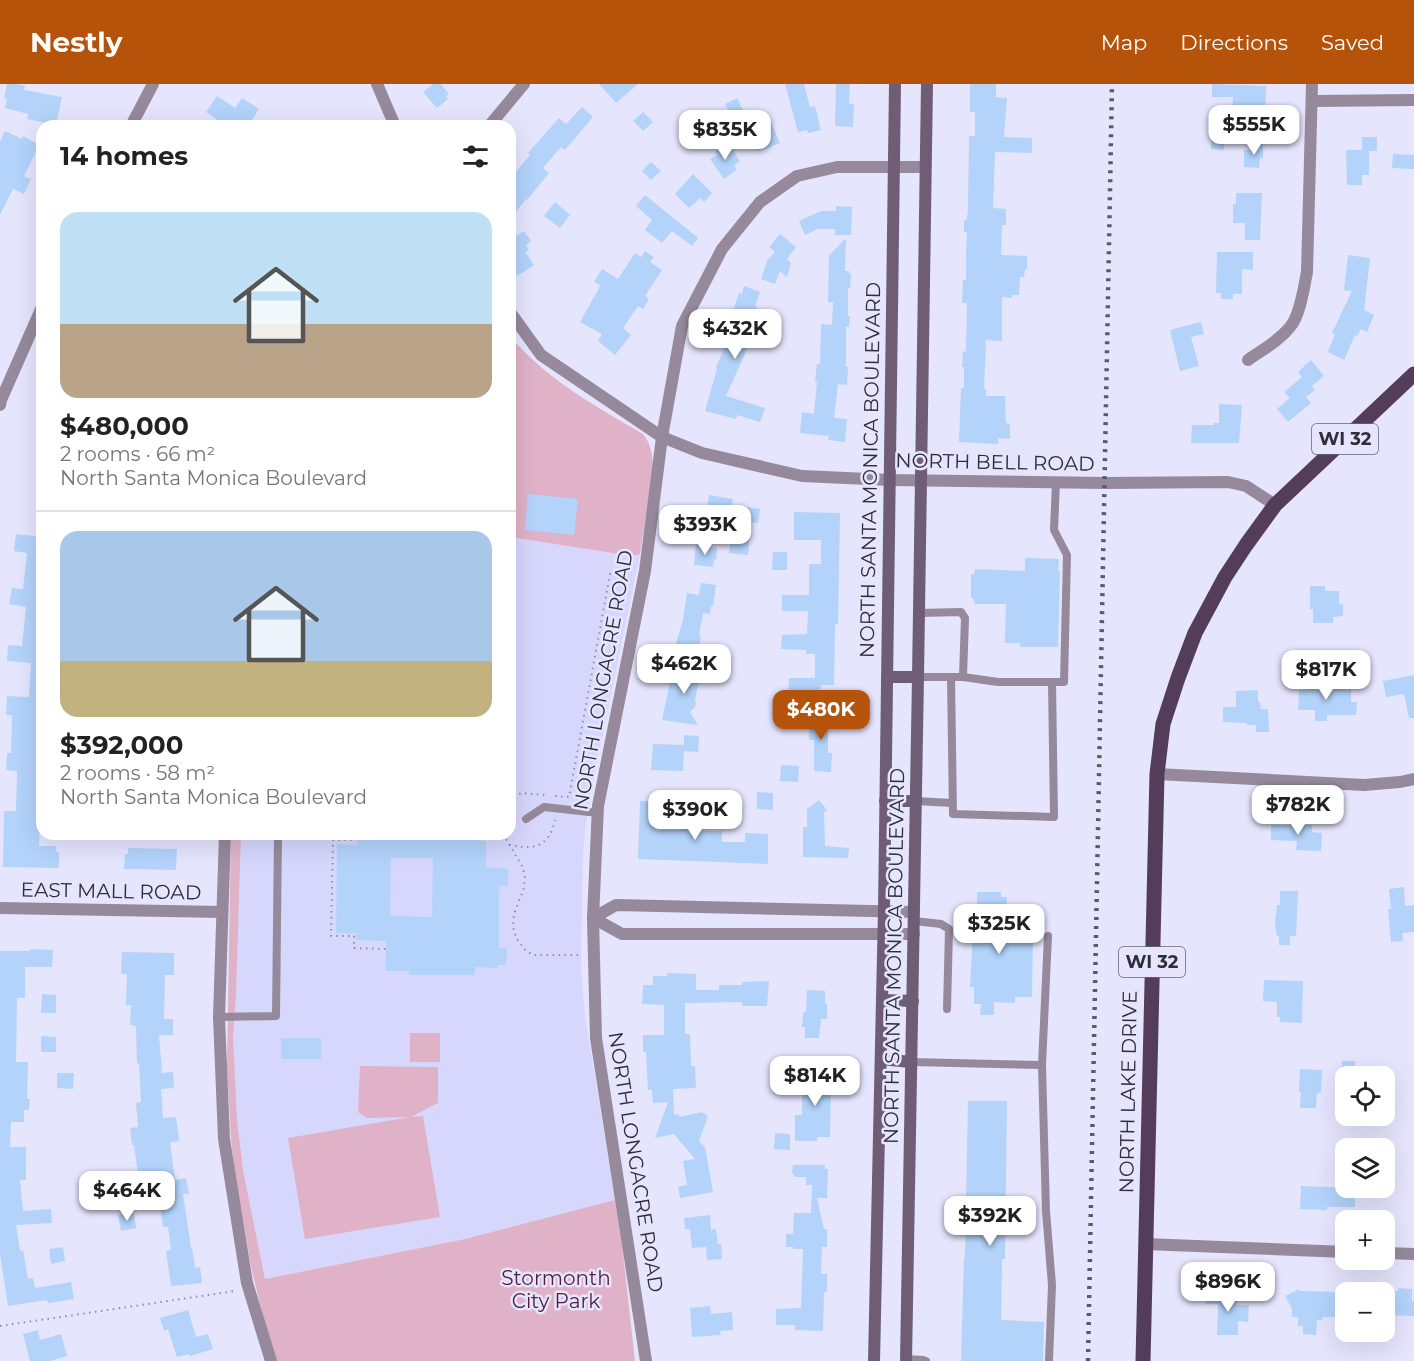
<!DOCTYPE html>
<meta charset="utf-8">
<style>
body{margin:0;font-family:Montserrat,sans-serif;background:#f6f6f6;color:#222;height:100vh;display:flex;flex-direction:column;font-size:22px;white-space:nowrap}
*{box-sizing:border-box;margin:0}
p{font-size:20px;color:#767676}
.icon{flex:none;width:33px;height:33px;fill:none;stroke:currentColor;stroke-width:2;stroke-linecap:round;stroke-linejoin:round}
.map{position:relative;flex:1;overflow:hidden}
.drawer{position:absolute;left:36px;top:36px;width:480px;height:720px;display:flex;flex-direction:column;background:#fff;border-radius:18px;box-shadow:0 6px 24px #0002}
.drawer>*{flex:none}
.buttons{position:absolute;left:1335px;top:982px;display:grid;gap:12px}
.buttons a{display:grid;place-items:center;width:60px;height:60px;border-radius:12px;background:#fff;box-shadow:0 6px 24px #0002;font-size:30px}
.price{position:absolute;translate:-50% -51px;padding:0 14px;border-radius:12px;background:#fff;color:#222;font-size:20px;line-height:39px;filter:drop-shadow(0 2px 3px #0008)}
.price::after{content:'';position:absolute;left:50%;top:36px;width:18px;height:14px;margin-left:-9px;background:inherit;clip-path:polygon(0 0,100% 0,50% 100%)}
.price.current{background:#b45309;color:#fff}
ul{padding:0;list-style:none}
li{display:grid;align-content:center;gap:12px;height:318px;padding:0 24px}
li+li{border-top:2px solid #e0e0e0}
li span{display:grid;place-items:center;height:186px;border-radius:18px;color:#555}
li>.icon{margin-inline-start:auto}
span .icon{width:108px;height:108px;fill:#fffc;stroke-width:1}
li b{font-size:26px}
h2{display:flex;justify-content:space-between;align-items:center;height:72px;padding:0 24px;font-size:26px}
header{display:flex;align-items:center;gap:36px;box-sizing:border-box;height:84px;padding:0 30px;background:#b45309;color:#fff}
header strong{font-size:28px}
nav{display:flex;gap:33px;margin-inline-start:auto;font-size:21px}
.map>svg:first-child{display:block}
.built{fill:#d7d7fe}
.green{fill:#dfb2c8}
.building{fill:#b3d3fb;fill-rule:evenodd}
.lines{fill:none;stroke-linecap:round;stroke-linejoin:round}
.path{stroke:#9090a2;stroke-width:2;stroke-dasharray:1.5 4.5;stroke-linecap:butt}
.lane{stroke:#96899b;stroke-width:8}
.street{stroke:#96899b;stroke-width:12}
.secondary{stroke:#6f5d76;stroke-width:12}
.primary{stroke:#533d5b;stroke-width:15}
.rail{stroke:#5a5a69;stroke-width:4.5;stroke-dasharray:3 6;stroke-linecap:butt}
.labels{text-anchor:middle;stroke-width:5;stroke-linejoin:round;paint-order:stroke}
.shield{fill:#e5e5fe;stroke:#656575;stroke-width:1.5}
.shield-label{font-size:18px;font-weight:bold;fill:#2e2e3a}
.street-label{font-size:20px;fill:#2e2e3a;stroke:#e5e5fe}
.park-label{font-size:20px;fill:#561b3d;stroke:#e5e5fe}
</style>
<header>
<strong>Nestly</strong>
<nav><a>Map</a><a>Directions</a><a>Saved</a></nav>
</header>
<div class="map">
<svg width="1414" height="1277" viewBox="0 0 1414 1277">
<rect width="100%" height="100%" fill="#e5e5fe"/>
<polygon class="built" points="510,453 632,472 640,470 593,698 585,747 583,771 581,884 585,932 615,1116 465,1155 265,1195 243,1086 237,1035 233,952 236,914 241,750 510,750"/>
<g class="green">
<path d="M 510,252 C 546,295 595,322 643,350 C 652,361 653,374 653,388 L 640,470 L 632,472 L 510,453 Z"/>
<polygon points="231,750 241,750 236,914 233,952 237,1035 243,1086 265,1195 465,1155 615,1116 622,1160 635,1277 277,1277 267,1248 251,1183 234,1083 231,1055 227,982"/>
<rect x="410" y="949" width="30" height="29"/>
<polygon points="360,982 438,983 438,1019 411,1033 423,1032 440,1133 305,1155 288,1054 410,1033 367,1034 358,1028"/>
</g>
<g class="building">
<polygon points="7,0 18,0 25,2 24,6 62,13 56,41 27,35 28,30 5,24 7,15 4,14"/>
<polygon points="433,0 441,0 449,10 446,12 448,15 437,24 423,8"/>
<polygon points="599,0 638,0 616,19"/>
<polygon points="785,0 804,0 810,23 815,22 821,46 808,49 807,46 798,48"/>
<polygon points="836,0 850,0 849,20 854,20 853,43 835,42"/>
<polygon points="970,0 996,0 996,13 1007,14 1004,53 1032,54 1032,69 995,68 993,124 1006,125 1006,141 1002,141 1001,171 1027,172 1027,185 1025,185 1024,193 1020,193 1019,211 1012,211 1012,214 1002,213 1002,257 986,256 984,305 986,305 986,312 1005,312 1006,339 1010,340 1010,355 998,354 998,360 959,358 961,304 964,304 964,283 962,283 963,267 966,268 967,219 962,219 963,196 966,196 966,169 967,148 964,148 964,136 967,136 968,124 969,52 975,52 975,28 970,28"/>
<polygon points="1212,0 1266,2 1265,36 1232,36 1233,13 1212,13"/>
<polygon points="217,12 235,24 242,14 259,25 248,42 226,42 206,28"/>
<polygon points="737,14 743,26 731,32 725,20"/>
<polygon points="582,23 593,33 565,66 561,63 543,84 549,89 527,116 526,115 510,135 510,95 530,71 528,69 559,34 566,40"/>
<polygon points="759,27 762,33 767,30 780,59 763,66 762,65 757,67 749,50 753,48 746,32"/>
<polygon points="643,28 653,38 643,47 633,37"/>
<polygon points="5,47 22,55 23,52 39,61 24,92 31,95 24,110 13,105 0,131 0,57"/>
<polygon points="1211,52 1225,52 1224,66 1211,65"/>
<polygon points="1362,53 1377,53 1377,67 1369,67 1369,91 1362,91 1362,101 1347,101 1346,66 1362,66"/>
<polygon points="728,59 740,77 734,82 737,85 724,95 710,75 717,71 715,68"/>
<polygon points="1250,59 1263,59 1263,74 1260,74 1259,84 1244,83 1244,66 1250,66"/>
<polygon points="1393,70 1414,71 1414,85 1392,84"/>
<polygon points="651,78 661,87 651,96 642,87"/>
<polygon points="693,90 712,109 704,118 700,114 689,124 675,110"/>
<polygon points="1236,109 1262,109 1260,156 1245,156 1245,139 1233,139 1233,120 1236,120"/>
<polygon points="645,111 698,154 692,162 672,147 662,159 645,146 652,136 636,122"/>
<polygon points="555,118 570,131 560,144 544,132"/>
<polygon points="836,122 852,123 851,151 835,151 835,145 818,145 805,151 799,137 821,127 836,127"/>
<polygon points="524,147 531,157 526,161 529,166 525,168 534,181 517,192 510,181 510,156"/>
<polygon points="780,150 796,163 787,175 791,179 787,193 780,187 775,200 761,195 768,175 775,168 769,163"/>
<polygon points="846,154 845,187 849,187 849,190 851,190 850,204 848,204 848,232 850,232 849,243 846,243 846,283 848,283 847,301 838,300 834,334 847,335 845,358 828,356 829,352 800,349 802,328 814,330 817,298 815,297 817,280 820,280 821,240 832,241 833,218 828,218 829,172"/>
<polygon points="645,167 654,173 650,178 662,186 645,212 649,215 643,225 638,222 623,244 631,251 615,271 598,257 602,250 580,238 599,204 600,201 594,198 602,185 618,195 635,169 641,173"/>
<polygon points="1217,168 1253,168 1253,186 1242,185 1242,210 1233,210 1233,215 1221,215 1221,209 1216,209"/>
<polygon points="1348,171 1370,174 1364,226 1374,231 1367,248 1361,245 1357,252 1355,251 1344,276 1328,268 1335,250 1332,249 1352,207 1344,206"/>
<polygon points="744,202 760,208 755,222 757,223 752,237 756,238 744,272 726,312 765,324 760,338 737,331 736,335 705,327 717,285 716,284 724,264 721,262 739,209 742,210"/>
<polygon points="1201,238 1204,250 1191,253 1199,282 1180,287 1170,246"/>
<polygon points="1311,276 1324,292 1312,302 1315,306 1306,313 1311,319 1288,338 1277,325 1290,314 1284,308 1302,293 1298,288"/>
<polygon points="1219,320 1242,321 1239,359 1191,359 1192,341 1214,341 1214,339 1219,339"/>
<polygon points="528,410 578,415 574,451 525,446"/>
<polygon points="709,411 733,415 732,421 760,425 758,439 751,438 748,471 729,469 733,437 706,431"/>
<polygon points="794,428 840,429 838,540 835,540 834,601 821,601 820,606 818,606 818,616 788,616 789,594 815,594 815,570 806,570 806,566 781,565 782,551 807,550 808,527 782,527 782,511 809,511 809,480 821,480 821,456 794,456"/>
<polygon points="16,450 42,453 42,633 41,633 40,673 42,673 42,711 41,711 39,762 56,762 56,768 59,768 59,784 3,783 4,727 16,727 17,687 6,686 7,669 11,669 12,631 6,631 7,612 29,613 31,579 7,577 8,561 22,562 26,523 9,520 12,504 23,505 27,469 14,467"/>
<polygon points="696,461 717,464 716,476 714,475 713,483 694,481"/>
<polygon points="773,468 787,468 787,486 772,486"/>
<polygon points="1025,474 1059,475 1058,487 1060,487 1058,563 1020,563 1020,559 1005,559 1006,520 975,520 973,514 971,514 971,490 974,490 975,485 1025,487"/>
<polygon points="701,499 716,501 713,522 711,522 710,530 703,529 699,552 701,553 696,572 674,567 683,536 687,509 699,511"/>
<polygon points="1310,502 1325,502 1325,507 1339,507 1339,520 1343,520 1343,532 1333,533 1333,539 1313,539 1313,525 1310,525"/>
<polygon points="689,573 703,577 701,582 704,583 699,594 695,617 696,619 695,623 690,628 698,641 662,636 670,598 682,600"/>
<polygon points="1414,591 1414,634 1409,634 1404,610 1386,613 1383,597"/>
<polygon points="1306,598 1321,598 1321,604 1351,605 1351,618 1357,618 1356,631 1327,631 1327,637 1315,637 1315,626 1298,626 1299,606 1306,606"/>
<polygon points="1258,606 1258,618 1260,618 1261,625 1267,625 1268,627 1269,648 1256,648 1256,641 1247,641 1247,639 1223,638 1223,623 1236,623 1236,607"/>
<polygon points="809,630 833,631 833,645 828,645 828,669 832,669 831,688 814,687 814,656 809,656"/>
<polygon points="684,651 699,652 698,668 684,667 683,687 651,686 653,660 684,661"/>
<polygon points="781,681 799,682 798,698 780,697"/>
<polygon points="757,708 773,709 773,726 757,725"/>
<rect x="718" y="716" width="15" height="18"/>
<polygon points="819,716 827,726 824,728 825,762 849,764 848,774 803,773 803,743 807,743 807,725"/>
<polygon points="640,717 656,717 656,746 681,746 681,717 694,717 694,747 722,747 722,758 745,758 745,749 768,750 768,780 638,775"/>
<polygon points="1271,741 1312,741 1312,748 1322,749 1321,767 1296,766 1297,757 1271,756"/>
<path d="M 380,750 L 481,750 L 480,757 L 486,757 L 486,783 L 508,785 L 508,802 L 499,802 L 499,864 L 507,864 L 506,881 L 498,881 L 498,884 L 475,883 L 475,891 L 409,891 L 409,887 L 386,887 L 386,857 L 356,856 L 357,849 L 336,849 L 337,760 L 357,761 L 357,753 L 380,753 ZM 391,774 L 433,774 L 432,833 L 390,832 Z"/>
<polygon points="128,764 177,765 176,786 124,785 125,770 128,770"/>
<polygon points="1404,803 1405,822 1414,821 1414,848 1402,849 1403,857 1391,858 1388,825 1391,825 1389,805"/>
<polygon points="1280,807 1298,807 1296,852 1290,852 1290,861 1279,861 1279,852 1277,852 1275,839 1277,821 1280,821"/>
<polygon points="977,808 1001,808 1001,813 1007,813 1006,836 1017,836 1016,842 1033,843 1032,913 1015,913 1015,919 994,918 994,931 980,931 981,920 974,920 974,903 970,903 973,850 969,850 970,833 975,833 975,829 977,829"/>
<polygon points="30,865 53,866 52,883 25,883 25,914 17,914 16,978 28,978 27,1015 30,1015 29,1026 24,1026 24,1038 11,1038 10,1063 26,1063 26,1096 20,1096 23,1127 51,1125 52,1139 16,1141 20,1167 23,1166 28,1195 33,1194 35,1204 71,1198 74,1215 48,1219 47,1216 8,1222 0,1170 0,867 30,867"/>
<polygon points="122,868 174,869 174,891 165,891 164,935 173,935 173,951 159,951 162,989 173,988 174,1004 161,1005 163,1034 176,1033 179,1057 170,1058 175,1096 186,1094 189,1110 183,1110 191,1164 192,1163 195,1184 200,1183 202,1199 171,1202 166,1167 171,1166 168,1143 163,1143 159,1113 156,1114 152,1088 138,1090 134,1061 132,1061 130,1044 138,1043 136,1019 141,1018 139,979 137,980 136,942 130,941 131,921 126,921 127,890 121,890"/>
<polygon points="667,889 696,890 696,906 719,906 719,901 742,901 742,898 769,897 767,922 742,922 742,918 685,919 685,950 690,950 691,982 695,982 696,1004 673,1005 674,1031 679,1030 679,1033 702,1028 708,1032 699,1057 705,1063 713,1108 680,1114 678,1103 687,1101 683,1077 695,1075 674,1050 655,1054 668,1018 653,1019 652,1006 648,1006 646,968 643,968 643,951 664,951 664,921 642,920 643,901 653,901 653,892 667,892"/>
<polygon points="1264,896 1303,897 1302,939 1280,938 1280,933 1277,933 1277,918 1263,917"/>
<polygon points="807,906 825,907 825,920 827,920 827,935 821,935 819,954 805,954 805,943 802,943 803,930 804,928 806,928"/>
<polygon points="42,910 56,911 56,929 41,929"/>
<polygon points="41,952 56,953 56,968 41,968"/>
<rect x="281" y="954" width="40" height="21"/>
<polygon points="1342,977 1355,977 1355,992 1341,992"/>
<polygon points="808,983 829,984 829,996 831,996 830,1053 817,1053 817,1057 795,1057 795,1031 802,1031 802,997 808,997"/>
<polygon points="1300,985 1322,986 1321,1008 1317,1009 1316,1024 1300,1024 1301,1008 1299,1008"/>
<polygon points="57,989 74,989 73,1005 57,1004"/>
<polygon points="968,1017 1007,1017 1005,1175 1002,1175 1001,1236 1044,1238 1043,1277 961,1277 964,1173 965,1173"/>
<polygon points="775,1049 790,1050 790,1066 774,1065"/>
<polygon points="793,1081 825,1081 825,1085 828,1085 827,1114 817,1114 824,1145 827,1145 827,1163 822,1163 821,1190 827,1190 827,1208 824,1208 823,1247 795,1246 795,1241 776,1241 776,1225 801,1224 803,1165 793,1165 793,1163 786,1163 786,1150 793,1150 794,1129 811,1129 812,1101 806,1101 806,1093 795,1093 792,1088"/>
<polygon points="1301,1102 1355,1104 1355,1123 1327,1123 1327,1126 1300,1125"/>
<polygon points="134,1129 136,1144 121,1147 118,1131"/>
<polygon points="710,1131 711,1146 716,1145 718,1160 721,1160 722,1175 707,1176 706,1163 692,1164 690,1145 685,1145 684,1134"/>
<polygon points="63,1163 65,1177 51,1180 49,1165"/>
<polygon points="1398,1204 1412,1205 1412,1217 1414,1217 1414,1232 1384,1231 1384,1207 1398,1207"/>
<polygon points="1207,1205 1221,1206 1221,1216 1237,1216 1237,1221 1249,1221 1248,1238 1238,1237 1238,1251 1217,1251 1218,1220 1206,1220"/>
<polygon points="1299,1205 1300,1207 1341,1208 1340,1233 1323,1233 1322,1236 1317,1236 1316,1251 1303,1250 1303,1242 1298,1242 1298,1233 1292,1233 1292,1225 1285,1212"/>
<polygon points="710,1222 711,1230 732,1228 733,1246 720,1247 721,1251 692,1253 690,1224"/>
<polygon points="188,1226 196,1253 208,1250 213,1265 190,1272 189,1270 177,1273 168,1245 164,1247 160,1234"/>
<polygon points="38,1246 40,1256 61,1250 67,1272 50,1277 30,1277 23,1250"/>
</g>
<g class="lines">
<g class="path">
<polyline points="510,710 514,713 510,716"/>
<polyline points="555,712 569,713 611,485"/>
<polyline points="514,713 521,709 546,711"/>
<polyline points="370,750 355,750 355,756 333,756 331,852 354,852 354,864 386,865"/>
<polyline points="503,750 522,782 525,791 524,804 514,830 513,843 516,854 526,867 534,871 582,871"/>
<path d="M 509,761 C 535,766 549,763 555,736"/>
<polyline points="0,1242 235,1207"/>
</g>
<g class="lane">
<polyline points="918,593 963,593 965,534 961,528 919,529"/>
<polyline points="951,593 953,730 1054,733 1052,598"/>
<polyline points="963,593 998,598 1064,598 1067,471 1054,446 1056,398"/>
<polyline points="916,717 952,719"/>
<polyline points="526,735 544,723 598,729"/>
<polyline points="914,837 941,840 949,845 947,925"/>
<polyline points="1048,852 1042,981 1046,1127 1052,1201 1049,1277"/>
<polyline points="219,933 276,932 278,750"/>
<polyline points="911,978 1042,981"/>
<polyline points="906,1275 923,1276 926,1277"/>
</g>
<g class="street">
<polyline points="377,0 395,42"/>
<polyline points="1313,17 1414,16"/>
<polyline points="131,42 153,0"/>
<polyline points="489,42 524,0"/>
<polyline points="510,228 541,271 662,353 702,369 802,392 890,396 1105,399 1228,398 1246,402 1275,421"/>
<path d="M 1248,276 C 1262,266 1279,257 1290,243 C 1300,232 1304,203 1307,188 L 1312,0"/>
<polyline points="0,321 1,316 42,223"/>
<polyline points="1157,690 1364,701 1400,698 1414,695"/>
<polyline points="225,750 219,933 224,1055 247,1199 271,1277"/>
<polyline points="0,824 222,828"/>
<polyline points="593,834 622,850 914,850"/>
<polyline points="593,834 616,821 914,828"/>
<polyline points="1145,1160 1346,1168"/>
<polyline points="1384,1169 1414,1170"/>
<polyline points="646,1277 596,954 593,834 598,722 645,487 662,353 682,242 722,165 760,118 797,92 837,83 925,83"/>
</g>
<g class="secondary">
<polyline points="887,593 918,593"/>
<polyline points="885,717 916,717"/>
<polyline points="882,916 913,917"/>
<polyline points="881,975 911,978"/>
<polyline points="874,1277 884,826 895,0"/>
<polyline points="906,1277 918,593 927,0"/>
</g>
<polyline class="primary" points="1143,1277 1157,690 1163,640 1178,594 1195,549 1225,493 1246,461 1275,421 1414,290"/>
<polyline class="rail" points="1088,1277 1112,0"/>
</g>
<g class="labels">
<g class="shield">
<rect x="1312" y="340" width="66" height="30" rx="4.5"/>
<rect x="1119" y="863" width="66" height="30" rx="4.5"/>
</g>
<g class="shield-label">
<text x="1345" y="361">WI 32</text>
<text x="1152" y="884">WI 32</text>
</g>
<g class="street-label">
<text transform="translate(995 378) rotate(1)" y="7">NORTH BELL ROAD</text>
<text transform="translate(870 386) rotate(-89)" y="7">NORTH SANTA MONICA BOULEVARD</text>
<text transform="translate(603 596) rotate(-80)" y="7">NORTH LONGACRE ROAD</text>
<text transform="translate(111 807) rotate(1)" y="7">EAST MALL ROAD</text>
<text transform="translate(894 872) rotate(-89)" y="7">NORTH SANTA MONICA BOULEVARD</text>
<text transform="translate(1128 1008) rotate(-89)" y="7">NORTH LAKE DRIVE</text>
<text transform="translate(636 1078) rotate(81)" y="7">NORTH LONGACRE ROAD</text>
</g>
<g class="park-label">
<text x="556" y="1201">Stormonth<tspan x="556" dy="23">City Park</tspan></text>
</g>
</g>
</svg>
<div class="buttons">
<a><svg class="icon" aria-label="locate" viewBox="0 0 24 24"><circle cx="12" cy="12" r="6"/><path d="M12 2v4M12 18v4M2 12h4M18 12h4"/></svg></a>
<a><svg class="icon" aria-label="layers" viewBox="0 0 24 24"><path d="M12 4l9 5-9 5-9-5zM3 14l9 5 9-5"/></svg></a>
<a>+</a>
<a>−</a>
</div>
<b class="price" style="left:1254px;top:72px">$555K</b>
<b class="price" style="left:725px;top:77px">$835K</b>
<b class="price" style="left:735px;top:276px">$432K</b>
<b class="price" style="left:705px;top:472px">$393K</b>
<b class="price" style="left:684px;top:611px">$462K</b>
<b class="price" style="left:1326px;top:617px">$817K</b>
<b class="price current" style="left:821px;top:657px">$480K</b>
<b class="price" style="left:1298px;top:752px">$782K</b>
<b class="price" style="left:695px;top:757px">$390K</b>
<b class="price" style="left:999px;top:871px">$325K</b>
<b class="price" style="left:815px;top:1023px">$814K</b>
<b class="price" style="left:127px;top:1138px">$464K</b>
<b class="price" style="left:990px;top:1163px">$392K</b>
<b class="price" style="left:1228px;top:1229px">$896K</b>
<section class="drawer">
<h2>14 homes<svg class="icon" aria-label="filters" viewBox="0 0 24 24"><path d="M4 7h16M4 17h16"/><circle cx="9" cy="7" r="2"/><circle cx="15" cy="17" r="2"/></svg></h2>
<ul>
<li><span style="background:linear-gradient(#bfe0f5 60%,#b9a48a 0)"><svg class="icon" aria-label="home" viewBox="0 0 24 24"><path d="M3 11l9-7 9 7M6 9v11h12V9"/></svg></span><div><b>$480,000</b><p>2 rooms · 66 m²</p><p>North Santa Monica Boulevard</p></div></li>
<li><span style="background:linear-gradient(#a9c7e8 70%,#c2b280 0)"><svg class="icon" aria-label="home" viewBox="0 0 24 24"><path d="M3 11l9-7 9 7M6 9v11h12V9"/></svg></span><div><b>$392,000</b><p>2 rooms · 58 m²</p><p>North Santa Monica Boulevard</p></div></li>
</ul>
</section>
</div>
